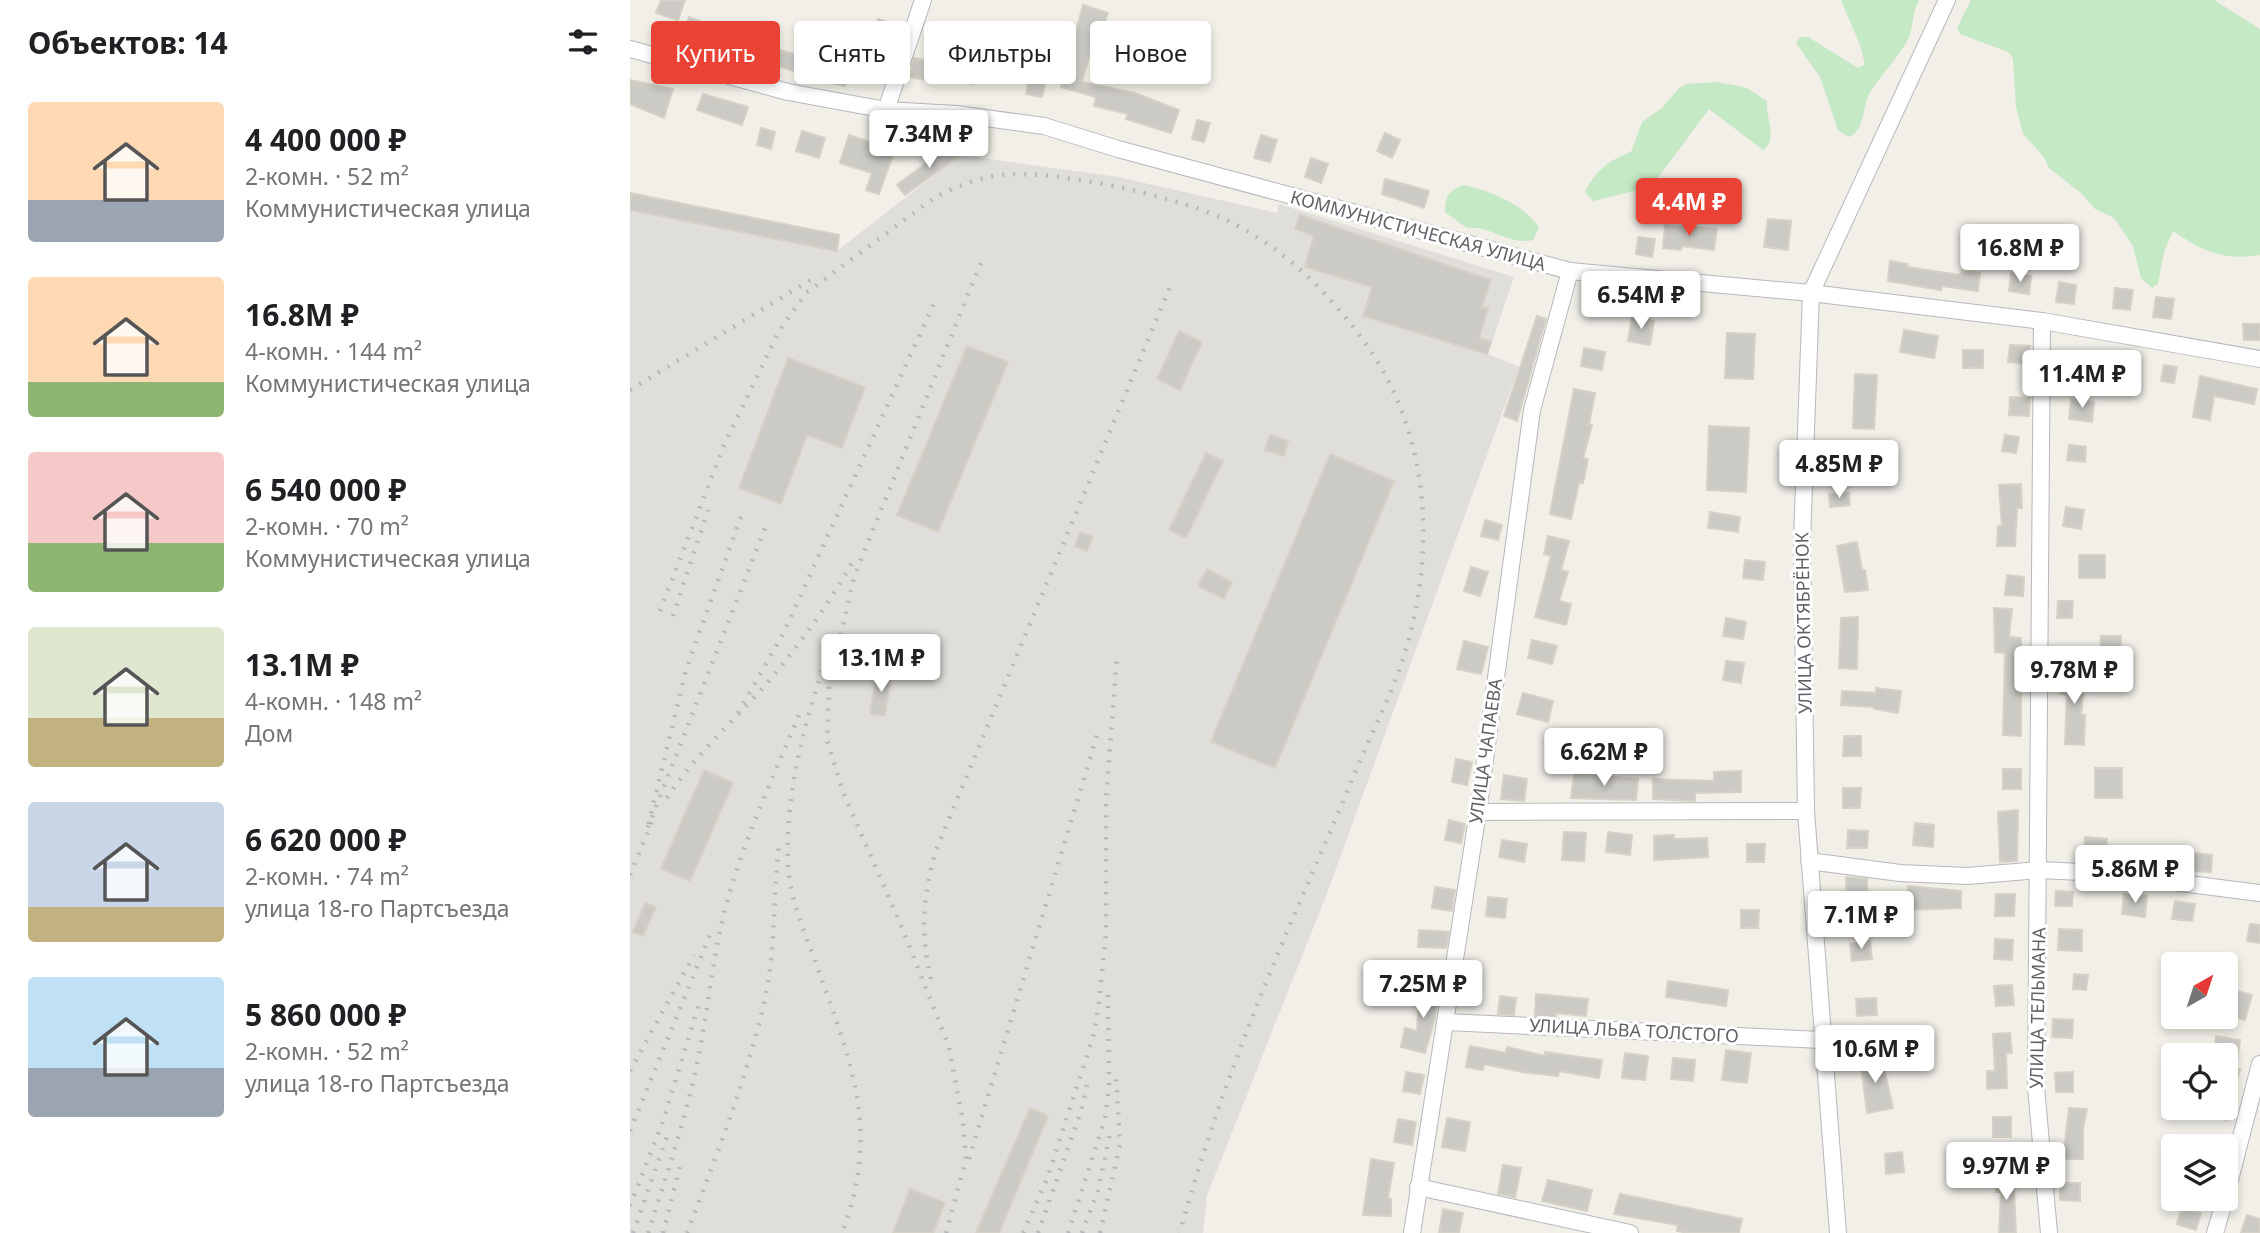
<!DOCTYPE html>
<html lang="ru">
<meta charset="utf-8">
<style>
body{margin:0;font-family:"Noto Sans",sans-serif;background:#f6f6f6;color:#202124;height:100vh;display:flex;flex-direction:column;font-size:26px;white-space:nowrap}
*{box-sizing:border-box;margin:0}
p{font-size:23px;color:#757577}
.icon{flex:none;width:38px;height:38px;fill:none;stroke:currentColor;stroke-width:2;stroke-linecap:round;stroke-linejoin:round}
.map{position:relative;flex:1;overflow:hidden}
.side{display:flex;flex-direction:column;background:#fff;width:630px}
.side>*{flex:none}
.banner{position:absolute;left:21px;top:21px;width:665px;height:63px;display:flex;gap:14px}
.needle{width:46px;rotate:39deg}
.controls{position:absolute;left:1531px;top:952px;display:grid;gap:14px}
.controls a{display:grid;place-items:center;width:77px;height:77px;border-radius:7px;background:#fff;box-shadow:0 4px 10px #0003;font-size:35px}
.price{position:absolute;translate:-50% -60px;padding:0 16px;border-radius:7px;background:#fff;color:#222;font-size:23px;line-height:46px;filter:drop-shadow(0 2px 4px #0008)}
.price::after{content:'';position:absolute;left:50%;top:42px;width:21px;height:16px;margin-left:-10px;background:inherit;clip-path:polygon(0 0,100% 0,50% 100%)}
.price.on{background:#ea4335;color:#fff}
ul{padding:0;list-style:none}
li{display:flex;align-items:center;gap:21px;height:175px;padding:0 28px}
li span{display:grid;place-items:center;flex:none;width:196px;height:140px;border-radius:7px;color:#555}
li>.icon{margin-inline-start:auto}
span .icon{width:84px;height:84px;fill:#fffc;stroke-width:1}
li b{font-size:30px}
h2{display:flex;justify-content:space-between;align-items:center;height:84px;padding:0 28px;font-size:30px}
.tag{padding:0 24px;border-radius:7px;background:#fff;box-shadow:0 4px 10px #0003;font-size:24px;line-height:63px}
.tag.on{background:#ea4335;color:#fff}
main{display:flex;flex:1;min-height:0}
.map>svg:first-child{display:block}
.industrial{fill:#e0deda}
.green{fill:#c5e8c5}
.building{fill:#cccac5;stroke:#d6d1c6;stroke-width:2}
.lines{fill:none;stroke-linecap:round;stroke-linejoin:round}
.minor-casing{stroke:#b5b8bc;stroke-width:18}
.minor{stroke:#fff;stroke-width:16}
.rail{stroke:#b6b7b8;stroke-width:4.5;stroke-dasharray:2 9;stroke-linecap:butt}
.labels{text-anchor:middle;stroke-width:6;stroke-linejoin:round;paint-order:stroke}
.street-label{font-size:18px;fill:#5f6368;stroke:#fff}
</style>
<main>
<section class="side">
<h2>Объектов: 14<svg class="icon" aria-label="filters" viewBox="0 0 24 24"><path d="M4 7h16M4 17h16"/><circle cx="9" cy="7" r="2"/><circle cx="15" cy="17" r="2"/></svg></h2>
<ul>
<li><span style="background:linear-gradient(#ffd9b3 70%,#9aa5b1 0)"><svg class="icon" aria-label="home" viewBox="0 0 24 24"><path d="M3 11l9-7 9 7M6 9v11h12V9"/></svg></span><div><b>4 400 000 ₽</b><p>2-комн. · 52 m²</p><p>Коммунистическая улица</p></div></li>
<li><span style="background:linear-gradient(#ffd9b3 75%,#8fb573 0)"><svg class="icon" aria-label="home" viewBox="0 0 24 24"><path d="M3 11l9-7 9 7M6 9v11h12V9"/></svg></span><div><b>16.8M ₽</b><p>4-комн. · 144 m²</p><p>Коммунистическая улица</p></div></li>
<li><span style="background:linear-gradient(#f6c9c9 65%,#8fb573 0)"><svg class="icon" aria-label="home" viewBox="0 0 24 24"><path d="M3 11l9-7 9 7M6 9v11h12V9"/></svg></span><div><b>6 540 000 ₽</b><p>2-комн. · 70 m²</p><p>Коммунистическая улица</p></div></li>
<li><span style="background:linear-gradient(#dfe7d0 65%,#c2b280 0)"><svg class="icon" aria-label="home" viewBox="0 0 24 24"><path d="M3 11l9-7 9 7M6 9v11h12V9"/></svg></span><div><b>13.1M ₽</b><p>4-комн. · 148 m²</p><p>Дом</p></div></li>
<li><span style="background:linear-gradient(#c9d6e8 75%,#c2b280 0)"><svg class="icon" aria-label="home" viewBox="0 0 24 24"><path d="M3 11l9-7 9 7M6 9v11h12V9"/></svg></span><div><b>6 620 000 ₽</b><p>2-комн. · 74 m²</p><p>улица 18-го Партсъезда</p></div></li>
<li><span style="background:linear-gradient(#bfe0f5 65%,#9aa5b1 0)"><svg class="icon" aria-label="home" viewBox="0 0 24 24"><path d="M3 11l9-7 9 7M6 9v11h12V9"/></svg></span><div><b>5 860 000 ₽</b><p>2-комн. · 52 m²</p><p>улица 18-го Партсъезда</p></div></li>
</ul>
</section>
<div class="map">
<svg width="1630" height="1233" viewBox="0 0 1630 1233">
<rect width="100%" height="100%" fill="#f1efe8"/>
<polygon class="industrial" points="330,155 488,177 647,213 649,204 884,277 858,354 889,367 696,896 577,1195 573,1233 0,1233 0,210 207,251"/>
<g class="green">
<path d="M 1211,0 L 1289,0 C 1281,14 1284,30 1277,41 C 1266,60 1250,76 1239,94 C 1232,108 1235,130 1219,137 L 1208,130 L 1190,77 L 1166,43 L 1170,37 L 1178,37 L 1228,68 L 1234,65 C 1236,53 1216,14 1211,0 Z"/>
<path d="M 1341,0 L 1584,0 L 1630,29 L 1630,255 C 1593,261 1572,251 1543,231 L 1534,252 L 1528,284 L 1522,288 L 1511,278 L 1503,246 L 1484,218 L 1465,209 L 1451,193 L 1419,168 L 1414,157 L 1393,134 L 1386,107 L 1383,58 L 1378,52 L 1330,34 L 1327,28 Z"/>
<path d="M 1087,82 L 1117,88 L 1137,101 C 1135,117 1149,139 1133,150 L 1079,109 L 1021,187 L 963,201 L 955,192 C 966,170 978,161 1001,152 L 1012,122 L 1032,108 L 1049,88 L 1057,84 Z"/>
<path d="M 834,185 C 860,191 896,205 909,228 L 903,240 C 879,246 861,225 837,228 L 815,212 C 815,196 819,190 834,185 Z"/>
</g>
<g class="building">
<polygon points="31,0 55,0 48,20 26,13"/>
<polygon points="453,5 478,13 466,51 461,49 452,82 505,93 549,110 541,133 496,119 498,114 464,106 466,97 431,87"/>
<polygon points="59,17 103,34 98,47 72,38 71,42 53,36"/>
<polygon points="248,19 271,26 266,43 243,36"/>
<polygon points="130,39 144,44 143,48 172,56 167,72 124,59"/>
<polygon points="367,46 385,53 376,77 357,70"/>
<polygon points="284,58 303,62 300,81 280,77"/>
<polygon points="330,61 346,65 342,84 326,80"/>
<polygon points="201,67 219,71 215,86 197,82"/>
<polygon points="399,75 416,79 412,97 396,94"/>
<polygon points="0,80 43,89 34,118 0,104"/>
<polygon points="73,94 118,107 112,125 67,110"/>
<polygon points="567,120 580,123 574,142 562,139"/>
<polygon points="131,128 145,132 141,149 127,145"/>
<polygon points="172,131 195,138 189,158 166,151"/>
<polygon points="270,132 293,138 290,151 267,146"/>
<polygon points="755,133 770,140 762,158 747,151"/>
<polygon points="219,135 252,146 253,142 266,146 249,194 236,190 242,173 210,163"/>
<polygon points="631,135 647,140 640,162 624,158"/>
<polygon points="322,144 330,155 275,195 267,185"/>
<polygon points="681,158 698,164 691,183 675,177"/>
<polygon points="755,179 799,191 794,208 752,194"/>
<polygon points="0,193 209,235 207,251 0,210"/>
<polygon points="670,215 861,280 852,307 858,308 849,338 861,342 857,354 733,316 742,287 675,267 684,236 665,229"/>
<polygon points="1138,219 1161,221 1158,250 1134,247"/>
<polygon points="1035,225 1087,229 1084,250 1052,246 1051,250 1033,248"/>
<polygon points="1008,237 1025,239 1022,257 1006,254"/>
<polygon points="1260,261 1278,264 1277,267 1330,275 1331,271 1350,273 1348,291 1312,286 1311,290 1258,281"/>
<polygon points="1381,273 1401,276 1399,294 1379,291"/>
<polygon points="1429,282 1446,285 1444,304 1426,302"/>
<polygon points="1485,288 1503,290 1500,310 1483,308"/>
<polygon points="1526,297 1544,299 1541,319 1523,317"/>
<polygon points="907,316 916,319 887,421 874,416"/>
<polygon points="1002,317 1024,321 1020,345 998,341"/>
<polygon points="1613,324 1630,324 1630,340 1614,340"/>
<polygon points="1274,330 1308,336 1304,358 1270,352"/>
<polygon points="549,331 572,342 550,390 527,379"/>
<polygon points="1097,333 1125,334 1123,379 1095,378"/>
<polygon points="1380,345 1400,346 1398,364 1378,362"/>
<polygon points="337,346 378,362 308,532 267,515"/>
<polygon points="954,348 975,352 972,370 951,366"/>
<rect x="1333" y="350" width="20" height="18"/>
<polygon points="158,358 235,387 212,448 177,435 151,504 109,488"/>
<polygon points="1482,362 1502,365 1500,382 1480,379"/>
<polygon points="1534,365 1547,367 1544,383 1531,381"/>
<polygon points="1225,374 1247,375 1244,429 1223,428"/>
<polygon points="1570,376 1627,389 1624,404 1584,396 1580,420 1563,417"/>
<polygon points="944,389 965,393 959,424 962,425 953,458 958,459 953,483 949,482 941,519 920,514"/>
<polygon points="1380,397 1400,398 1399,416 1379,415"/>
<polygon points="1441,399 1464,402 1462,422 1439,419"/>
<polygon points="1079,426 1119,428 1116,492 1077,490"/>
<polygon points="640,435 658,441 654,456 635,450"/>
<polygon points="1375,435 1389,437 1386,453 1372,451"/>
<polygon points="1439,445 1456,447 1455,462 1437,460"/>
<polygon points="576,453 593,461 556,538 539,530"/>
<polygon points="700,454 764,481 645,768 581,742"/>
<polygon points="1240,458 1241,477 1223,478 1222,459"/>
<polygon points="1391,484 1392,508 1387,508 1385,546 1367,546 1368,526 1372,526 1369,485"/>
<polygon points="1219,493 1220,505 1200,507 1199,494"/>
<polygon points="1436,507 1454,510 1451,529 1433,526"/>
<polygon points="1080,512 1110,517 1108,532 1078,528"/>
<polygon points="855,520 872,525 868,540 851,536"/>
<polygon points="450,532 463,537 457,551 445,546"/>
<polygon points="918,536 939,541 931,570 938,572 929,601 941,604 936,625 905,617 921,556 914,554"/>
<polygon points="1227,542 1232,570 1235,570 1238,590 1215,592 1207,546"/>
<rect x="1449" y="555" width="26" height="23"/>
<polygon points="1115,560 1135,562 1133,580 1113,578"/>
<polygon points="841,567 858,572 850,596 834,591"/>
<polygon points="577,569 602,582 594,599 568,586"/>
<polygon points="1377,575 1394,577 1393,596 1375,595"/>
<polygon points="1428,601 1443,601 1442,618 1427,618"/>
<polygon points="1364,608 1382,609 1379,637 1391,638 1391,736 1373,735 1375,653 1365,652"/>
<polygon points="1228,617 1227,669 1209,668 1211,618"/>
<polygon points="1096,618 1116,622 1113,639 1093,636"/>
<polygon points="1471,636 1491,636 1490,654 1470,653"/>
<polygon points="902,640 927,646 922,664 898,658"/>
<polygon points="834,641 858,647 851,674 827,669"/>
<polygon points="1096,661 1114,663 1111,683 1093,680"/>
<polygon points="1433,669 1455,672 1451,715 1455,715 1454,745 1435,744 1437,695 1430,694"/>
<polygon points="247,672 261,674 255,716 240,714"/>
<polygon points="1246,688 1271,691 1268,713 1244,709 1244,707 1211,705 1212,691 1246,693"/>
<polygon points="893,693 923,701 918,722 887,714"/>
<polygon points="1214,736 1231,736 1231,756 1213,756"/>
<polygon points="826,759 842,762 837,785 822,782"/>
<rect x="1465" y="768" width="27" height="30"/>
<rect x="1373" y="769" width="18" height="20"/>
<polygon points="74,770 103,783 60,881 31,869"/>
<polygon points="1111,771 1111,792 1065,793 1065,801 1023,799 1023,779 1084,781 1084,772"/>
<polygon points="944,774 1008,779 1006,800 941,798"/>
<polygon points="874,775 897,779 894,801 871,799"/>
<polygon points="1213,788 1231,788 1230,808 1213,808"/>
<polygon points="1388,810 1387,861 1370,862 1368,812"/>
<polygon points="819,820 835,824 831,843 815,840"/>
<polygon points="1285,823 1304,825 1303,847 1283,845"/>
<polygon points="1218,830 1238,831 1237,848 1217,848"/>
<polygon points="934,832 956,833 954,861 932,860"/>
<polygon points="978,832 1002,835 1000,855 976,852"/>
<polygon points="1044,835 1044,839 1077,838 1078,857 1024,860 1024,836"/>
<polygon points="1455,837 1477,839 1475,858 1454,856"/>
<polygon points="872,840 897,844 894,862 869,857"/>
<polygon points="1117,844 1135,844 1134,862 1117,862"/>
<polygon points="1521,847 1541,850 1539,867 1519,865"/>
<polygon points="1562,853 1582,855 1581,872 1561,871"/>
<polygon points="1216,877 1237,879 1238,920 1218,920"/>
<polygon points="1278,886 1331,891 1331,908 1277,910"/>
<polygon points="805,887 825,890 822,911 802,908"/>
<polygon points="1426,891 1443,892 1442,906 1425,906"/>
<polygon points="1366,894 1385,894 1384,916 1365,916"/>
<polygon points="1494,894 1517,896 1515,917 1492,914"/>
<polygon points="858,897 877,899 875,918 856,916"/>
<polygon points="1545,901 1565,904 1562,921 1542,919"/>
<polygon points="15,903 26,907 13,936 3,932"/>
<polygon points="1111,910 1129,910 1128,928 1111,928"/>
<polygon points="1620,924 1630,925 1630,943 1617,941"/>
<polygon points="1429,929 1452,930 1452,951 1428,950"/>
<polygon points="789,930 819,932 816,948 788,947"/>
<polygon points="1365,939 1383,940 1382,960 1364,959"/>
<polygon points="1240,941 1242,959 1222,961 1220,944"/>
<polygon points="1444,974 1458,975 1456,990 1443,989"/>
<polygon points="1038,981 1098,990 1096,1006 1036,997"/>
<polygon points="790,984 808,986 805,1018 795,1053 771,1047 775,1028 787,1031"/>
<polygon points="1382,985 1384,1005 1366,1006 1364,986"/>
<polygon points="1599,989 1622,995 1615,1020 1596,1015"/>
<polygon points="906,994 958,999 956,1016 926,1013 926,1017 905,1016"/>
<polygon points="870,996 886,998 884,1015 868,1014"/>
<polygon points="1246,998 1247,1015 1227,1016 1226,999"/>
<polygon points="1423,1019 1443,1020 1442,1038 1422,1037"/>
<polygon points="1380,1033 1382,1053 1376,1053 1377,1088 1357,1089 1357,1071 1365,1071 1363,1034"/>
<polygon points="1586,1036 1610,1040 1606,1069 1610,1069 1596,1120 1565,1111 1565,1108 1596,1108 1596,1055 1584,1054"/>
<polygon points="840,1046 876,1053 877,1047 915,1056 915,1052 972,1060 969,1078 929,1071 928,1076 892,1072 854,1064 853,1070 836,1067"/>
<polygon points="1096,1050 1121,1053 1117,1083 1092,1080"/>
<polygon points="995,1053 1018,1056 1015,1080 992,1078"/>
<polygon points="1251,1055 1263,1108 1237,1113 1230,1058"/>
<polygon points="1043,1058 1065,1060 1063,1081 1041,1079"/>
<polygon points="776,1072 794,1075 790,1094 773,1091"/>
<polygon points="1443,1072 1443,1092 1426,1092 1425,1073"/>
<polygon points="400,1108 418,1116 369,1233 346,1233"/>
<polygon points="1439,1108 1457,1109 1453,1129 1453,1159 1433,1159"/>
<rect x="1363" y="1117" width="18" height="20"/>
<polygon points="817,1118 840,1122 835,1151 812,1147"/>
<polygon points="768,1119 786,1122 782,1145 764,1142"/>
<polygon points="1272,1152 1274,1172 1256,1174 1255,1154"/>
<polygon points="741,1159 764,1163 758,1198 761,1199 761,1216 733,1215"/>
<polygon points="873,1165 891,1168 885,1197 868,1194"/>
<polygon points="1365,1172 1383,1172 1386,1233 1369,1233 1371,1192 1366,1192"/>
<polygon points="918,1180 962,1190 957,1211 912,1201"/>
<polygon points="1430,1183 1450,1183 1450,1201 1430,1200"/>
<polygon points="280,1189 315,1203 303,1233 263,1233"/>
<polygon points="990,1194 1112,1219 1109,1233 1059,1233 1047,1231 1048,1225 984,1214"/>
<polygon points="1552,1207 1571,1213 1566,1230 1547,1224"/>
<polygon points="813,1209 833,1213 829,1233 809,1233"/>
<polygon points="1617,1215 1630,1219 1630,1233 1611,1233"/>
</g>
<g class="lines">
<defs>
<g id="minor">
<polyline points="0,49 158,92 256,110 326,114 414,126 488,149 940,271 1181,293 1412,321 1630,359"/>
<polyline points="256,110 293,0"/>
<polyline points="1412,321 1406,1087 1419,1233"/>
<polyline points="848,812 1176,811"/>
<polyline points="1179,861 1270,873 1337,876 1409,870 1473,873 1630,893"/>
<polyline points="816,1022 1191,1040"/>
<polyline points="788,1187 1000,1233"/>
<polyline points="1596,1195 1630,1064"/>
<polyline points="782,1233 848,812 902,410 940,271"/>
<polyline points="1208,1233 1176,811 1172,540 1181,293 1317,0"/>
<polyline points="1585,1233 1595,1199"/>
</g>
</defs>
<use href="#minor" class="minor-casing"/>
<use href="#minor" class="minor"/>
<g class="rail">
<polyline points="0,390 182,279"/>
<polyline points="111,517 56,670 17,830 135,528"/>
<path d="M 30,611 L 94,445 L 149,331 L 176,293 L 304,198 C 326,186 347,178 372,175 C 423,169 542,196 590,217 C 647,243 690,283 727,332 C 802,428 809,554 770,668 C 759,699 743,730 730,761 C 707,816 683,872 659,927 C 617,1027 578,1128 550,1233"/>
<polyline points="43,616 78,510"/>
<path d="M 199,650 C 176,718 155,790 158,863 C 159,895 172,926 183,955 C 218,1056 253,1126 212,1233"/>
<polyline points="108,713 154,632 305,301"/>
<path d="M 37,798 C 65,754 105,720 139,681 C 170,644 198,605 222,563"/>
<polyline points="0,875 22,822"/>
<path d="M 301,979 C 290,934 293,895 306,850 L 542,282"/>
<polyline points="0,1071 64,955"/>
<polyline points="0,1131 82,930"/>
<polyline points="339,1159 468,732"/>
<polyline points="0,1206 32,1124 69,1004"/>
<polyline points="3,1233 38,1134"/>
<path d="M 18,1233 C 36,1177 55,1122 67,1064 C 79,1006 83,948 100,891 C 119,828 147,768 172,708"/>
<polyline points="33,1233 51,1162"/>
<path d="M 57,1233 C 86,1156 117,1079 135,999 C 146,947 143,896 149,844"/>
<polyline points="316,1233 336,1159 333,1122 319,1047 273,930 213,792 197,740 199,688 224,577 352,260"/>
<polyline points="393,1233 417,1179 464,1034 469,1002 476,934 476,799 487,656"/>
<polyline points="408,1233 451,1111 458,1080"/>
<polyline points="438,1233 475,1119 479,1086 478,993"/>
<polyline points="452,1233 468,1191 481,1129"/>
<polyline points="470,1233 490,1145 486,1074"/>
</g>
</g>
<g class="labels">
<g class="street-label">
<text transform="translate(788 231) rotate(15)" y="6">КОММУНИСТИЧЕСКАЯ УЛИЦА</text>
<text transform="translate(1174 623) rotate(-91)" y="6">УЛИЦА ОКТЯБРЁНОК</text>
<text transform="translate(856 751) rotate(-82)" y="6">УЛИЦА ЧАПАЕВА</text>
<text transform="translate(1408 1008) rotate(-89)" y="6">УЛИЦА ТЕЛЬМАНА</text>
<text transform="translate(1004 1031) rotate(3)" y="6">УЛИЦА ЛЬВА ТОЛСТОГО</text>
</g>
</g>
</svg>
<div class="controls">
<a><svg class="needle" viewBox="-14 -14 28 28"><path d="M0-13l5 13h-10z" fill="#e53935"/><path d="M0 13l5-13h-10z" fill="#757577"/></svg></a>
<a><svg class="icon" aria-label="locate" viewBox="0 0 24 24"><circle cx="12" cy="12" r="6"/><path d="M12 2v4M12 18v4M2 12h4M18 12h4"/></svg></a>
<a><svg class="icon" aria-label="layers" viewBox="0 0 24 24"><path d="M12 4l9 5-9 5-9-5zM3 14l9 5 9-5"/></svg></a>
</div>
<b class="price" style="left:299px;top:170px">7.34M ₽</b>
<b class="price on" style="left:1059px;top:238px">4.4M ₽</b>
<b class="price" style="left:1390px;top:284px">16.8M ₽</b>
<b class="price" style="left:1011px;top:331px">6.54M ₽</b>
<b class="price" style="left:1452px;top:410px">11.4M ₽</b>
<b class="price" style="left:1209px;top:500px">4.85M ₽</b>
<b class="price" style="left:251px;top:694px">13.1M ₽</b>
<b class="price" style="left:1444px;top:706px">9.78M ₽</b>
<b class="price" style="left:974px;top:788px">6.62M ₽</b>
<b class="price" style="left:1505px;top:905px">5.86M ₽</b>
<b class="price" style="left:1231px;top:951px">7.1M ₽</b>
<b class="price" style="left:793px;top:1020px">7.25M ₽</b>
<b class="price" style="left:1245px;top:1085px">10.6M ₽</b>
<b class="price" style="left:1376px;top:1202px">9.97M ₽</b>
<div class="banner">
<a class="tag on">Купить</a>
<a class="tag">Снять</a>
<a class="tag">Фильтры</a>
<a class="tag">Новое</a>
</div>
</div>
</main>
